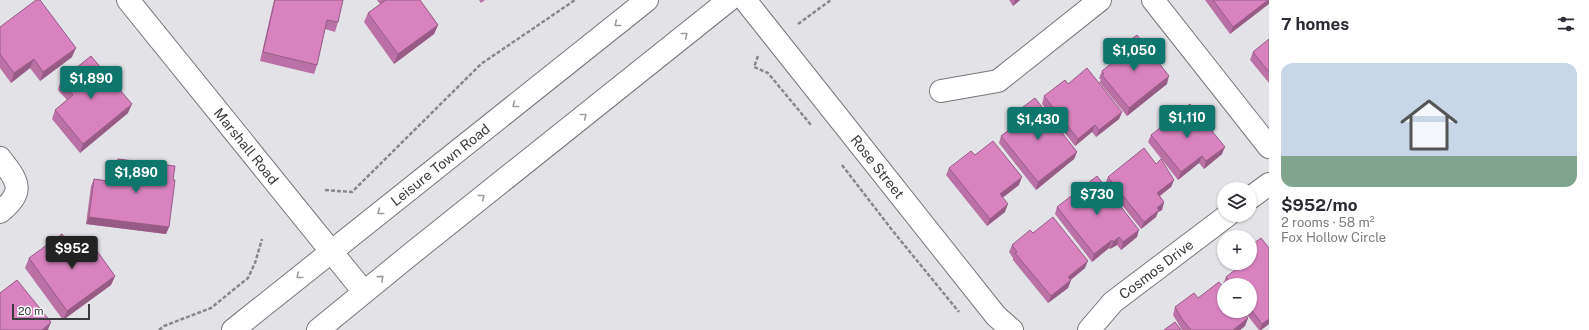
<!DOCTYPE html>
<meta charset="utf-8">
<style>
body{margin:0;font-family:"Public Sans",sans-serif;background:#f2f2f3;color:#2b2b33;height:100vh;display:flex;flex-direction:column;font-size:15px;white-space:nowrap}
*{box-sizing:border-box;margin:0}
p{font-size:13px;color:#7c7c81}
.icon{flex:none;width:22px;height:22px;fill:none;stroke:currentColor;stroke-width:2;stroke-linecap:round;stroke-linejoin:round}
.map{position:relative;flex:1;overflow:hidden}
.side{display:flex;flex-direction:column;background:#fff;width:320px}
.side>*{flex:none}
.controls{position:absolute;left:1217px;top:182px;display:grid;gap:8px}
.controls a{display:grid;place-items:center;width:40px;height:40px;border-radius:50%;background:#fff;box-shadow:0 1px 3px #0004;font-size:20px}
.scale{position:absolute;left:12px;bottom:10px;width:78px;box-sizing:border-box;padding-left:4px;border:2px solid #3b3b3d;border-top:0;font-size:11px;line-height:14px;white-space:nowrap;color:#3b3b3d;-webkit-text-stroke:3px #fff;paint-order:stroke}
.price{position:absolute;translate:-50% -34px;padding:0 9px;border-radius:4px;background:#0f766e;color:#fff;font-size:13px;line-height:26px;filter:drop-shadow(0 1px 2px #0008)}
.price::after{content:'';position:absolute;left:50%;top:24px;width:12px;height:9px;margin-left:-6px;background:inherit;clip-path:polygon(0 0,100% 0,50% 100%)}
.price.on{background:#222;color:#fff}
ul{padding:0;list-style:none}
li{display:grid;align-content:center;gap:8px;height:212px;padding:0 12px}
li+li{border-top:1px solid #e1e1e2}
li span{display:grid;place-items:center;height:124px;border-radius:12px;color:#555}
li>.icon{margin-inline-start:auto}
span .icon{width:72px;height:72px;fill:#fffc;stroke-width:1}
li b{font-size:17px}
h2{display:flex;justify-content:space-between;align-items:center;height:48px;padding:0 12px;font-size:17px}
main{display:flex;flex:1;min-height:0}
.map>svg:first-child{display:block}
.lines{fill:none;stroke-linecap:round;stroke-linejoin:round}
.minor-casing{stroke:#78787b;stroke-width:24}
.tertiary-casing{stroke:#78787b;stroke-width:24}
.secondary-casing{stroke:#78787b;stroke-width:24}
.path{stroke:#88888b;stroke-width:2.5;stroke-dasharray:4 2;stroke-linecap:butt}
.minor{stroke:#fff;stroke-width:22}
.tertiary{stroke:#fff;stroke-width:22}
.secondary{stroke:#fff;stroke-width:22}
.wall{fill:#ba71a5}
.shaded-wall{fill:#975c86}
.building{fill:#d883c0;stroke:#975c86}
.oneway{stroke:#9d9d9e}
.labels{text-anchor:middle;stroke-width:3;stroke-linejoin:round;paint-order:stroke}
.street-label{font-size:14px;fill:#3b3b3d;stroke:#fff}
</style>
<main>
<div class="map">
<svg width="1269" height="330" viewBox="0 0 1269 330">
<rect width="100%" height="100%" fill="#e3e3e7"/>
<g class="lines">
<defs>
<g id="minor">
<path id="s1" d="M 745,0 L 996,316 L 1012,330"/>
<polyline points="1153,0 1269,147"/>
<polyline points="941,91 998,81 1100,0"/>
<path d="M 0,158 C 18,181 26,191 0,212"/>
<polyline points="1250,198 1269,184"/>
<path id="s2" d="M 1089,330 L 1113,302 L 1228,215"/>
</g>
<g id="tertiary">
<path id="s3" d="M 128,0 L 364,292"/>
</g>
<g id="secondary">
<path id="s4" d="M 233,330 L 647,0"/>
<polyline points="318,330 411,254 729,0"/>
</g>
</defs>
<use href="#minor" class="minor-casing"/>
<use href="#tertiary" class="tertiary-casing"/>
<use href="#secondary" class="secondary-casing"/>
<g class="path">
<polyline points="798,24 831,0"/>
<polyline points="758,56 754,67 768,73 811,125"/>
<polyline points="842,165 892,230 959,312"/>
<polyline points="325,190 352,192 481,64 575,0"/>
<polyline points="159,330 164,326 211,308 248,278 255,263 262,239"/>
</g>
<use href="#minor" class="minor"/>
<use href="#tertiary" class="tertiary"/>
<use href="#secondary" class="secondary"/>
</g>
<g class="wall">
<polygon points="274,0 343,0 338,22 335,32 325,29 317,65 314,74 260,61"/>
<polygon points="377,0 420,0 438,25 434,34 394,64 364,22 368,13 380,4"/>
<polygon points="479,0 485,0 481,3"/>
<polygon points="1009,0 1020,0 1013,6"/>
<polygon points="1205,0 1269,0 1230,34"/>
<polygon points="0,27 72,57 40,81 30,68 11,83 0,68"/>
<polygon points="1269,39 1269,83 1250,60 1253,52"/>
<polygon points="1117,50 1167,84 1127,116 1099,82 1101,80 1099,78 1102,71 1117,60 1115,57"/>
<polygon points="61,80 128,113 80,153 52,119 55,110 67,100 58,90"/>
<polygon points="1068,84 1122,112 1119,119 1096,137 1092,132 1075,146 1042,104 1044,96"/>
<polygon points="1019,110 1077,152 1074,159 1036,190 999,143 1001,136 1014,126 1016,119 1017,119 1016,117"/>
<polygon points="1151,135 1222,154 1204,169 1199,163 1178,180 1148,142"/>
<polygon points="975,155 1019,185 1002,198 1005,212 987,226 946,175 949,168"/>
<polygon points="118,159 173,180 169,227 166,234 86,224 91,186 94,179 113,181 115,166"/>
<polygon points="1156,164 1174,180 1171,187 1160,196 1164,202 1162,210 1158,212 1156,217 1141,229 1105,184 1108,177"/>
<polygon points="1057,207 1137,237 1121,250 1117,245 1110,249 1109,248 1092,262 1055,214"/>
<polygon points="1033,233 1085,268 1071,280 1068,288 1048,303 1013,260 1013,258 1009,252 1012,245"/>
<polygon points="72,248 115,276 111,285 63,320 25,268 29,258"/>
<polygon points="1241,263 1250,263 1269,324 1261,330 1259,330 1244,311 1250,311 1250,285 1224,285 1223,284 1226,277 1240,266"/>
<polygon points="1198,298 1248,318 1245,326 1240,330 1182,330 1173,315 1175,307"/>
</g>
<g class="shaded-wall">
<polygon points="1015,0 1020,0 1013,6"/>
<polygon points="1268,0 1269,0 1269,4 1230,34 1233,27"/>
<polygon points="438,25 434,34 394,64 398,54"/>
<polygon points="76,48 72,57 40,81 43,72"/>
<polygon points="34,59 30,68 11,83 14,73"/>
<polygon points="1169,76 1167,84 1127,116 1129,108"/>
<polygon points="132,104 128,113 80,153 83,144"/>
<polygon points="1122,112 1119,119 1096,137 1099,130"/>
<polygon points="1095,125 1092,132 1075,146 1078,139"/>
<polygon points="1225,147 1222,154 1204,169 1206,161"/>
<polygon points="1077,152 1074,159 1036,190 1038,182"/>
<polygon points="1202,156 1199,163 1178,180 1181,172"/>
<polygon points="1022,177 1019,185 997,202 1000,194"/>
<polygon points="1174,180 1171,187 1154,200 1157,193"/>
<polygon points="1164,202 1162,210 1158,212 1156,217 1141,229 1144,222 1157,208"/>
<polygon points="1008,204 1005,212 987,226 990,219"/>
<polygon points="89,217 169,227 166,234 86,224"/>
<polygon points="1139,230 1137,237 1121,250 1123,242"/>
<polygon points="1119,237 1117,245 1110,249 1113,242"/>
<polygon points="1112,240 1109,248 1092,262 1094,254"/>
<polygon points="1088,261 1085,268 1065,284 1068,277"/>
<polygon points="115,276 111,285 63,320 67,311"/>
<polygon points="1071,280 1068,288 1048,303 1051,296"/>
<polygon points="1248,318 1245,326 1240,330 1233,330"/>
<polygon points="1269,319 1269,324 1261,330 1260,330 1262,324"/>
<polygon points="51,322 48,330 42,330"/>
</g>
<g class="building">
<polygon points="36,0 40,0 76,48 43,72 34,59 14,73 0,54 0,27"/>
<polygon points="275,0 343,0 338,22 327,20 317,65 263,52"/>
<polygon points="386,0 420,0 438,25 398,54 368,13"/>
<polygon points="1213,0 1268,0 1233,27"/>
<polygon points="1137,35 1169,76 1129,108 1102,75 1104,74 1102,71 1122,55 1117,50"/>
<polygon points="1269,39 1269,72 1253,52"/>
<polygon points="91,56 132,104 83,144 55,110 73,95 61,80"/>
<polygon points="1087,68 1122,112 1099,130 1095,125 1078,139 1044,96 1065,80 1068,84"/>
<polygon points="1035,98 1077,152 1038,182 1001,136 1019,123 1016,119 1023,115 1019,110"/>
<polygon points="1190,104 1225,147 1206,161 1202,156 1181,172 1151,135"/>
<polygon points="993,141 1022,177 1000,194 1008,204 990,219 949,168 971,151 975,155"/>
<polygon points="1144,148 1156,164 1161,159 1174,180 1157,193 1164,202 1157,208 1159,210 1144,222 1108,177"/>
<polygon points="118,159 175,166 173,180 175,180 169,227 89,217 94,179 114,182"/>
<polygon points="1097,176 1139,230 1123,242 1119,237 1113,242 1112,240 1094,254 1057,207"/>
<polygon points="1053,217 1088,261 1068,277 1071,280 1051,296 1015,253 1017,252 1012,245 1030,230 1033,233"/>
<polygon points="62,234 72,248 87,237 115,276 67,311 29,258"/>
<polygon points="1261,238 1269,248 1269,319 1262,324 1250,308 1250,285 1232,285 1226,277 1244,263 1250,263 1250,246"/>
<polygon points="17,280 51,322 42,330 0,330 0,293"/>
<polygon points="1219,282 1224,288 1224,311 1242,311 1248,318 1233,330 1191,330 1182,319 1175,307 1194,293 1198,298"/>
<polygon points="1175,322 1181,330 1164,330"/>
</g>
<defs><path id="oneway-chevron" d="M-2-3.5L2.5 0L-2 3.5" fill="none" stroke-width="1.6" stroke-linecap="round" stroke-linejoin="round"/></defs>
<g class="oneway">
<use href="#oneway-chevron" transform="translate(617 24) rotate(142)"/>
<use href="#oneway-chevron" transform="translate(685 35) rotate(-39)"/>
<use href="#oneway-chevron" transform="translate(515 105) rotate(142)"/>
<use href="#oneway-chevron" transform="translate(584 116) rotate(-39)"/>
<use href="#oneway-chevron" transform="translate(482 197) rotate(-39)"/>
<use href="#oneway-chevron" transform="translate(380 212) rotate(142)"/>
<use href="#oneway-chevron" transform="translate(299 276) rotate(141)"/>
<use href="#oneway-chevron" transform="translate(381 278) rotate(-40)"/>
</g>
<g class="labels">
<g class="street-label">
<text dy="5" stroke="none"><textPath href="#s3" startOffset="188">Marshall Road</textPath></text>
<text dy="5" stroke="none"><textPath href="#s4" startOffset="265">Leisure Town Road</textPath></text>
<text dy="5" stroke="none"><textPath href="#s1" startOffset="213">Rose Street</textPath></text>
<text dy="5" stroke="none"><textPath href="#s2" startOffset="91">Cosmos Drive</textPath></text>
</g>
</g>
</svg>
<div class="controls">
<a><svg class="icon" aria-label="layers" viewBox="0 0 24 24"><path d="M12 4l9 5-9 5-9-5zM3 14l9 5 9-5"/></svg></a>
<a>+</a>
<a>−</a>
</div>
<div class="scale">20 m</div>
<b class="price" style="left:1134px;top:72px">$1,050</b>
<b class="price" style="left:91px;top:100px">$1,890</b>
<b class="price" style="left:1187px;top:139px">$1,110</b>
<b class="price" style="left:1038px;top:141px">$1,430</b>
<b class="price" style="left:136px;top:194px">$1,890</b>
<b class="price" style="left:1097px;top:216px">$730</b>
<b class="price on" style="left:72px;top:270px">$952</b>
</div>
<section class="side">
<h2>7 homes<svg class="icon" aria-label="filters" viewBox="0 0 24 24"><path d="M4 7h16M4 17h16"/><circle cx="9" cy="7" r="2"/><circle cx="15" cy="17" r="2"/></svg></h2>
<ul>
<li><span style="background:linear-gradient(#c9d6e8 75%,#7fa58c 0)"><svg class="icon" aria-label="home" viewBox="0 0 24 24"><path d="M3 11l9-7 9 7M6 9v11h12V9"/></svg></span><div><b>$952/mo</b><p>2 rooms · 58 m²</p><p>Fox Hollow Circle</p></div></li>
</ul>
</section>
</main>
